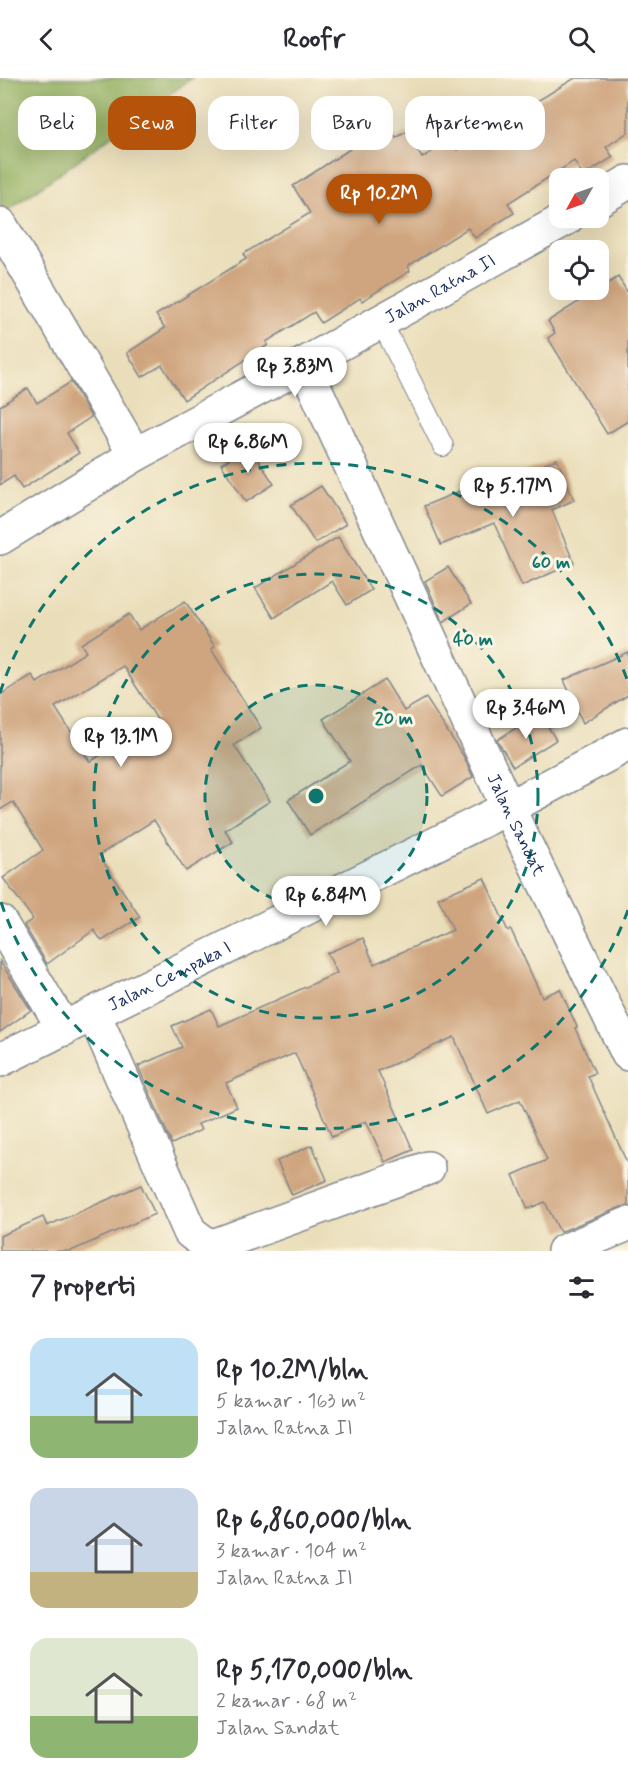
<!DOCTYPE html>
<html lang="id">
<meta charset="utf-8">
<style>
body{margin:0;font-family:Mynerve,sans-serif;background:#f2f2f3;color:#2b2b33;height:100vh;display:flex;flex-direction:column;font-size:22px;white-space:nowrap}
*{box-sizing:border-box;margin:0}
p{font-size:20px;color:#7c7c81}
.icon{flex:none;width:33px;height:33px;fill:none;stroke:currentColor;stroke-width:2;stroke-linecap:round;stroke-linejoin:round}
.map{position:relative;height:1173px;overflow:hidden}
.details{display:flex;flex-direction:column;background:#fff;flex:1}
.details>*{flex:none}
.top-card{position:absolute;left:18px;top:18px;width:592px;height:54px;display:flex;gap:12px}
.needle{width:39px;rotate:230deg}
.fabs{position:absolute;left:549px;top:90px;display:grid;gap:12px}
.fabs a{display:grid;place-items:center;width:60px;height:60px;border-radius:12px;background:#fff;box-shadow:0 6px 24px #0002;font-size:30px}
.price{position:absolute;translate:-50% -51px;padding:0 14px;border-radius:21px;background:#fff;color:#222;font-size:20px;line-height:39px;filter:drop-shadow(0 2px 3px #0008)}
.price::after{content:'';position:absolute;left:50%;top:36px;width:18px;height:14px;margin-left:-9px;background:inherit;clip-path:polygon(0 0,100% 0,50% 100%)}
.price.selected{background:#b45309;color:#fff}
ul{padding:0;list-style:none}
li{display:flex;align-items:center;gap:18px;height:150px;padding:0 30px}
li span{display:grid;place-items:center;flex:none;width:168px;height:120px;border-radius:18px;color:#555}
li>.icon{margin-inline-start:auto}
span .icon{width:72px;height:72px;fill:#fffc;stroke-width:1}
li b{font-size:26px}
h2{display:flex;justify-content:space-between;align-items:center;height:72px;padding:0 30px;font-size:26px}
.tag{padding:0 21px;border-radius:18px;background:#fff;box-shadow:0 6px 24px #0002;font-size:21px;line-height:54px}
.tag.selected{background:#b45309;color:#fff}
header{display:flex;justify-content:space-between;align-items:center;height:78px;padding:0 30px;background:#fff;font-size:27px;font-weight:700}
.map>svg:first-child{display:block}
.forest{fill:#96b265;stroke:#587062;stroke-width:1.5}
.building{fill:#cfa57f;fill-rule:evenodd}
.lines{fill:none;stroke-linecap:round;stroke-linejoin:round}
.service-casing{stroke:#82868c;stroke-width:22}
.minor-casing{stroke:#82868c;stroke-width:36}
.service{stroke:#fff;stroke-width:20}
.minor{stroke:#fff;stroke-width:33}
.ring{fill:none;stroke:#0f766e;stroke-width:3;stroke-dasharray:10 8}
.labels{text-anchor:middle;stroke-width:6;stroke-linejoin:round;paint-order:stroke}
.street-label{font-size:18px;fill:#1b2f5e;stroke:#fcf5e5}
.centre{fill:#0f766e;stroke:#fcf5e5;stroke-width:3}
.ring-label{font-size:18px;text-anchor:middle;font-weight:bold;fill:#0f766e;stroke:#fcf5e5;stroke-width:6;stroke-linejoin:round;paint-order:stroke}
</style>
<header><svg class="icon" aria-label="back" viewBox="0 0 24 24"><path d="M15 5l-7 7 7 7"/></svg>Roofr<svg class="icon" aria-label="search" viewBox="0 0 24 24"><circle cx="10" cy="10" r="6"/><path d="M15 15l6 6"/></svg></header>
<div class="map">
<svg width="628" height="1173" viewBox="0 0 628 1173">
<rect width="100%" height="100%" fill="#fcf5e5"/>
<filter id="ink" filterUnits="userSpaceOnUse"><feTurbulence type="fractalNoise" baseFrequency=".0167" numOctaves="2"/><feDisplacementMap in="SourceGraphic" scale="12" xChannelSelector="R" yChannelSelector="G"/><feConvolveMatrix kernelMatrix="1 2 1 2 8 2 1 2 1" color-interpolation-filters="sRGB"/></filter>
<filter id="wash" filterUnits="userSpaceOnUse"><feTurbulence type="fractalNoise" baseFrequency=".008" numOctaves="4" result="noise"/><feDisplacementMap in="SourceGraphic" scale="24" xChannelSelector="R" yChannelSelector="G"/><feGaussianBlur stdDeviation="1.35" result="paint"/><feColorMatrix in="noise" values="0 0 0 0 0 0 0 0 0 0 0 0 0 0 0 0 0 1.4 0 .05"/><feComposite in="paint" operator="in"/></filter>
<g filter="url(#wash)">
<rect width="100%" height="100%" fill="#eadeba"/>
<polygon class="forest" points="0,0 192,0 0,138"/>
<g id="blocks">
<g class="building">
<polygon points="575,0 628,0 628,54 606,69 613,79 583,98 574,83 508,125 514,135 475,160 468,150 408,188 410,193 362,223 360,220 321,245 314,234 266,264 268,267 184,322 162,287 142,299 127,275 165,250 156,237 246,181 243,176 310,135 293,108 350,71 341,57 378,33 396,60 406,54 422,80 450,62 457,72"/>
<polygon points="618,199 628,215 628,343 607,356 548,260 555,255 548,243"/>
<polygon points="71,304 91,339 67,355 79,375 22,411 14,398 0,407 0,328 28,310 37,325"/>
<polygon points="249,368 274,406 246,424 221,386"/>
<polygon points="557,381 574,422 552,432 574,485 522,508 494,445 441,467 424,428 489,401 492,408"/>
<polygon points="321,408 346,446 315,465 291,427"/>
<polygon points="338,459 371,512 347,527 332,503 274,540 255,510"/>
<polygon points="448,489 471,526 443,544 425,503"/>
<path d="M 185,523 L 215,569 L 211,571 L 261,650 L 234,667 L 270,723 L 225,752 L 233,764 L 186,793 L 154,742 L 99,777 L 140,839 L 102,863 L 94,852 L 47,886 L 24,847 L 33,841 L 3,800 L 43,772 L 13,724 L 0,732 L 0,617 L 32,597 L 37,605 L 86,574 L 81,566 L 129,536 L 139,552 ZM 123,588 L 157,641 L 90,684 L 55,629 Z"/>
<polygon points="628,574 628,617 583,645 564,602"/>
<polygon points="385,602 404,633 426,620 464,679 473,699 442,718 422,687 310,757 288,722 350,683 323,641"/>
<polygon points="540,635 556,662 513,689 497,662"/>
<polygon points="484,800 508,853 511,852 542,919 560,911 577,949 575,950 595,995 588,998 628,1087 628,1128 621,1129 560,1154 545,1124 528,1131 513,1097 547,1082 520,1022 488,1036 454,959 378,993 413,1072 385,1084 366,1043 332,1059 295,975 226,1005 237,1029 198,1046 201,1052 172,1066 138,988 182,969 172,948 211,931 219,948 337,895 327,875 363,860 374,886 453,852 438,820"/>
<polygon points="0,883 31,932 0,954"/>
<polygon points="312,1067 327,1102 292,1117 277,1083"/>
<polygon points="141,1107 155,1136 71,1173 0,1173 0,1158 43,1139 47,1148"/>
</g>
</g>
</g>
<g filter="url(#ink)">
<use href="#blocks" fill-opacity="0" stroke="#82868c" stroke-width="1.5"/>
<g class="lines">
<defs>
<polyline id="service" points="381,243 443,368"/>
<g id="minor">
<polyline points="598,122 628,104"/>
<polyline points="0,146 135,377"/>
<path id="s1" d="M 304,286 L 508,730 L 628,976"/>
<path id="s2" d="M 0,460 L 135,377 L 304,286 L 567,140"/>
<polyline points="0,844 64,951"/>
<polyline points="94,936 190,1154 210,1169 428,1090"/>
<path id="s3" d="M 0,982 L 508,730 L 628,666"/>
<polyline points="564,1173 628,1146"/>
</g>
</defs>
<use href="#service" class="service-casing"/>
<use href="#minor" class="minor-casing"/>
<use href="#service" class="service"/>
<use href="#minor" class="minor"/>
</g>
</g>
<circle cx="316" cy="718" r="111" fill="#0f766e" fill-opacity=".12"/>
<g class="ring">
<circle cx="316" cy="718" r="111"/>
<circle cx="316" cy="718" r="222"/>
<path d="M628 832A332 332 0 0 1 0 821M0 615A332 332 0 0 1 628 604"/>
</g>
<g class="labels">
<g class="street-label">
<text dy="6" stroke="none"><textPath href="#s2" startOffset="506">Jalan Ratna II</textPath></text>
<text dy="6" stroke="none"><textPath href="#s1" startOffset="507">Jalan Sandat</textPath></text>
<text dy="6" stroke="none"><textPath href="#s3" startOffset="189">Jalan Cempaka I</textPath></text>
</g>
</g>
<circle cx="316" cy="718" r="9" class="centre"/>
<g class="ring-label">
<text x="551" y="490">60 m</text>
<text x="473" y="567">40 m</text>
<text x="394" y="646">20 m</text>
</g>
</svg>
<div class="fabs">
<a><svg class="needle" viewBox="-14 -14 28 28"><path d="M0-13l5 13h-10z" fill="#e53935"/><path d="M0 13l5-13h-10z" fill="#7c7c81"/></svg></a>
<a><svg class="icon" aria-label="locate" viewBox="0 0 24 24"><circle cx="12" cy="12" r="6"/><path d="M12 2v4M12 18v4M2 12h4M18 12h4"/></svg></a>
</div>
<b class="price selected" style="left:379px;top:147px">Rp 10.2M</b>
<b class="price" style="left:295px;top:320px">Rp 3.83M</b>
<b class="price" style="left:248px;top:396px">Rp 6.86M</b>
<b class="price" style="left:513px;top:440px">Rp 5.17M</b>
<b class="price" style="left:526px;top:662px">Rp 3.46M</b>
<b class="price" style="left:121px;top:690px">Rp 13.1M</b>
<b class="price" style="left:326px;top:849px">Rp 6.84M</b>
<div class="top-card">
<a class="tag">Beli</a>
<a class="tag selected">Sewa</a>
<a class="tag">Filter</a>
<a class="tag">Baru</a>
<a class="tag">Apartemen</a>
</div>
</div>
<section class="details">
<h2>7 properti<svg class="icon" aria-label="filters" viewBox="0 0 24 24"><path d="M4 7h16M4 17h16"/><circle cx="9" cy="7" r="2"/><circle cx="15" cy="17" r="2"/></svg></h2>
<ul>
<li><span style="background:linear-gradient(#bfe0f5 65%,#8fb573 0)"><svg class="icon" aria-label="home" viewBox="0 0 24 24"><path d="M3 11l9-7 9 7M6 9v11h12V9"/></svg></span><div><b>Rp 10.2M/bln</b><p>5 kamar · 163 m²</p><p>Jalan Ratna II</p></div></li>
<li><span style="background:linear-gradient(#c9d6e8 70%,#c2b280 0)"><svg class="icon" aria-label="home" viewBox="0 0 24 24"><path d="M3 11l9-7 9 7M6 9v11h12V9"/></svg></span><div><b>Rp 6,860,000/bln</b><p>3 kamar · 104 m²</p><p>Jalan Ratna II</p></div></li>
<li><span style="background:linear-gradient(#dfe7d0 65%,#8fb573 0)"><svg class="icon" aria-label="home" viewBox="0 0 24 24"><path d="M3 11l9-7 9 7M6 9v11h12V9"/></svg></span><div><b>Rp 5,170,000/bln</b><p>2 kamar · 68 m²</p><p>Jalan Sandat</p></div></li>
</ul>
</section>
